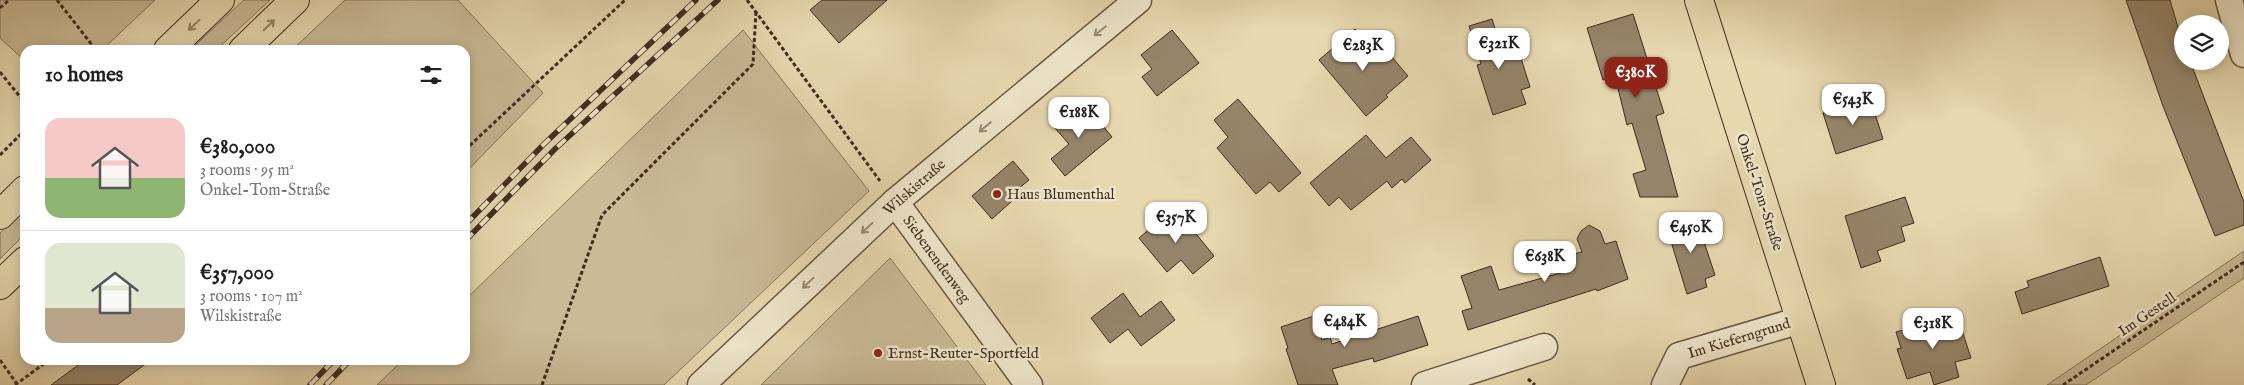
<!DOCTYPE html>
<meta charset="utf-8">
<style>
body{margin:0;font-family:"IM FELL English",serif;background:#f6f6f6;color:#202124;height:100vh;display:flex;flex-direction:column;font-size:19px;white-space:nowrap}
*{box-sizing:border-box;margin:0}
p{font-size:16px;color:#757577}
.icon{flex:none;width:28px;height:28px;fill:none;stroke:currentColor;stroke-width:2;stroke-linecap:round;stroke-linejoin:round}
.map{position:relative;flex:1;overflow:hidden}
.details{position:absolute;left:20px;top:45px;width:450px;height:320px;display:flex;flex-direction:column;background:#fff;border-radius:15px;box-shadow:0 2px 12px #0003}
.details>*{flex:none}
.fabs{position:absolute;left:2174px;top:15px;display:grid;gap:10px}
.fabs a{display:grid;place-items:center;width:55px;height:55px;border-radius:50%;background:#fff;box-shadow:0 2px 12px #0003;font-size:25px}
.price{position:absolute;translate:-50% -42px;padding:0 11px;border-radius:10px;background:#fff;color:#222;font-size:16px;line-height:32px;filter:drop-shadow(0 1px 2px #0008)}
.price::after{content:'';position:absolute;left:50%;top:30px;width:15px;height:11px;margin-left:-8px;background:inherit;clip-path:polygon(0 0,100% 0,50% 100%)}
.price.selected{background:#8f2418;color:#fff}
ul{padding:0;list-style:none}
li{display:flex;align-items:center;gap:15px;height:125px;padding:0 25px}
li+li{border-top:1px solid #e0e0e0}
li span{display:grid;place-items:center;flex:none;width:140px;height:100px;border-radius:15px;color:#555}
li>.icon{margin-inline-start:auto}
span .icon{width:60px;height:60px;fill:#fffc;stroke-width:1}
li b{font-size:21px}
h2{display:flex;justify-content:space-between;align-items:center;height:60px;padding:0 25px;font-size:21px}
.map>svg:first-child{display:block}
.green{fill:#cabb97;stroke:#84735b}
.building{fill:#96856a;stroke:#3f2b1f}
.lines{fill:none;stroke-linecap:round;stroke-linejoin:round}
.minor-casing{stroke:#695643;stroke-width:29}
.major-casing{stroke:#3f2b1f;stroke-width:30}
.path{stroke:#3f2b1f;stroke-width:3;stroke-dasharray:4 2.5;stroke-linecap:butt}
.minor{stroke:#efe6cb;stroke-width:26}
.major{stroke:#e7d8af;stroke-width:28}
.rail-casing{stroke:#3f2b1f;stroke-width:5.5}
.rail{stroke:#efe6cb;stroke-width:4;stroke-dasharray:11;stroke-linecap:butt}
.oneway{stroke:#938267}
.oneway2{stroke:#978875}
.poi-dot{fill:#8f2418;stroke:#efe6cb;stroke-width:2}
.labels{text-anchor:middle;stroke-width:5;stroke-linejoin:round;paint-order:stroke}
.street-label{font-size:15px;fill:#3f2b1f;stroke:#efe6cb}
.poi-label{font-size:15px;fill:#3f2b1f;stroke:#efe6cb;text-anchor:start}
</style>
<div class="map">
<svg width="2244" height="385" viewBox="0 0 2244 385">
<rect width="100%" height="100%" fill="#e7d8af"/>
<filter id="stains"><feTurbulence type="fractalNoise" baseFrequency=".004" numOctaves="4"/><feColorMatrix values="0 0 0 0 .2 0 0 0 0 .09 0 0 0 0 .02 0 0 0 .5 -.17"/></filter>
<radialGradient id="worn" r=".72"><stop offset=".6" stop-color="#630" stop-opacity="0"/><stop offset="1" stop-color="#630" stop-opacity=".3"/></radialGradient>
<g class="green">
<polygon points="0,0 155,0 102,50 25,50 25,61 0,38"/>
<polygon points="244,0 270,0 216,50 190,50"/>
<polygon points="345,0 458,0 543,93 465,173 465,50 292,50"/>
<polygon points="743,30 869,191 664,385 377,385 403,360 465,360 465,300"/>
<polygon points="25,209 25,234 0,259 0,233"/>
<polygon points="2244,251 2244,278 2086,385 2047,385"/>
<polygon points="890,258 986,385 761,385"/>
</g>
<g class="building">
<polygon points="822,0 887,0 839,43 810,10"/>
<polygon points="2126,0 2170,0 2182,41 2182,61 2190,61 2244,202 2244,225 2215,236 2163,106"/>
<polygon points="1633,14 1664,113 1656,116 1678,197 1640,197 1633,174 1646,170 1632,123 1627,125 1615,76 1603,80 1587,28"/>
<polygon points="1492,19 1504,57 1519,52 1530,87 1521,90 1526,104 1493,115 1477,65 1481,64 1469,26"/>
<polygon points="1355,29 1385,62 1392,57 1408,76 1386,95 1388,97 1366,116 1319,60"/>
<polygon points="1172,30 1199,63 1157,96 1142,77 1152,69 1141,55"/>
<polygon points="1870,98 1883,139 1836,154 1823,113"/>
<polygon points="1238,99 1301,173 1279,192 1270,182 1256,194 1217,148 1228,137 1214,120"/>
<polygon points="1084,103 1112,137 1065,176 1051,159 1069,144 1054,127"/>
<polygon points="1366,135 1386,158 1411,137 1431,160 1405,183 1402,179 1392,188 1387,181 1351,210 1339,197 1329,206 1310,183"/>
<polygon points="1013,161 1029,180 1019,188 1022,192 992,219 972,196"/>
<polygon points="1905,197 1914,223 1901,227 1905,241 1877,251 1881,261 1861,268 1845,216"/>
<polygon points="1175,208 1214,256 1193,274 1181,260 1167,272 1139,238"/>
<polygon points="1695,215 1715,275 1705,279 1707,287 1687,294 1666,225"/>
<polygon points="1589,225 1600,231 1605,244 1616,241 1628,279 1597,291 1596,289 1468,330 1462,311 1472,308 1461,276 1491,266 1499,290 1575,269 1570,255 1582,252 1577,239 1581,231"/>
<polygon points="2100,257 2109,286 2022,314 2015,292 2029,287 2027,281"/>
<polygon points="1123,293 1140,317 1161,301 1175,320 1141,346 1128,329 1110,343 1091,318"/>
<polygon points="1957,315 1971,358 1955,362 1959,377 1934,385 1930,372 1907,379 1897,349 1901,348 1896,332"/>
<polygon points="1314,316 1322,340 1330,337 1332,344 1418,316 1428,345 1374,362 1373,358 1332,369 1338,385 1298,385 1286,349 1288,348 1281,327"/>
<polygon points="85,360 151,360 117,385 51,385"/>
</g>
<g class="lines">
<defs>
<g id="minor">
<polyline points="2229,0 2244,54"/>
<polyline points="895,202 1029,385"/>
<polyline points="701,385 895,202 1138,0"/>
<polyline points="1425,385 1544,347"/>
<polyline points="1665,385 1679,356 1801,320"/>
</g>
<g id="major">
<polyline points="1699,0 1821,385"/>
<polyline points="168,50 220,0"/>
<polyline points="243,50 295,0"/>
<polyline points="0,215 25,190"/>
<polyline points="0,285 25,261"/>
</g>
</defs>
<use href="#minor" class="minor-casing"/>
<use href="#major" class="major-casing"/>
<g class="path">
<polyline points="57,0 96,50"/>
<polyline points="747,0 880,181"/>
<polyline points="0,8 9,0"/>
<polyline points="0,72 25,103"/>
<polyline points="465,150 625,0"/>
<polyline points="0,155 25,130"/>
<polyline points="0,360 17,384"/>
<polyline points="1528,379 1535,385"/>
<polyline points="15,385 49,360"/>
<polyline points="542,385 602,215 753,64 756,11"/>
<polyline points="2063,385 2244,262"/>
</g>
<use href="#minor" class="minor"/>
<use href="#major" class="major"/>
<defs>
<g id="rail">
<polyline points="465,225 543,145 696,0"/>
<polyline points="465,241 555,149 718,0"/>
<polyline points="310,385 334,360"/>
<polyline points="326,385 350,360"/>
</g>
</defs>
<use href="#rail" class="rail-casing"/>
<use href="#rail" class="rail"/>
</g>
<defs><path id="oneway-shaft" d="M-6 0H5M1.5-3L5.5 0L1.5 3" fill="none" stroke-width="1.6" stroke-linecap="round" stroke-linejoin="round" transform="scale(1.25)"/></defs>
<g class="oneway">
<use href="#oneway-shaft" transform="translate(194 25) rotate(137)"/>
<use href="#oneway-shaft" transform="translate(269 25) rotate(-44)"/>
</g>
<g class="oneway2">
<use href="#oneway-shaft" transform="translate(1100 31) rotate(141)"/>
<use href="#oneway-shaft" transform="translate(985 127) rotate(140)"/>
<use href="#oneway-shaft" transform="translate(867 228) rotate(137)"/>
<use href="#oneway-shaft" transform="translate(808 283) rotate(137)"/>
</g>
<g class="poi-dot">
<circle cx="997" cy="194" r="5"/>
<circle cx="878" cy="353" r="5"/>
</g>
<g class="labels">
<g class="street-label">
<text transform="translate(914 187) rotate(-41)" y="5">Wilskistraße</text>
<text transform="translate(1760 192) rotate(72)" y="5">Onkel-Tom-Straße</text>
<text transform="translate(937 259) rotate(54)" y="5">Siebenendenweg</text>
<text transform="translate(2147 314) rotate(-34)" y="5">Im Gestell</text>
<text transform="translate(1739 338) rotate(-17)" y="5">Im Kieferngrund</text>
</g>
<g class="poi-label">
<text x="1007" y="199">Haus Blumenthal</text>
<text x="888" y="358">Ernst-Reuter-Sportfeld</text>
</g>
</g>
<rect width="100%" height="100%" filter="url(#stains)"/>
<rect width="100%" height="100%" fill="url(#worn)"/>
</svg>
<div class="fabs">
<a><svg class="icon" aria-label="layers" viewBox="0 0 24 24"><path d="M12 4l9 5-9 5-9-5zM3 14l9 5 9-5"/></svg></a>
</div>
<b class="price" style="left:1499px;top:70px">€321K</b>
<b class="price" style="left:1363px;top:72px">€283K</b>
<b class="price selected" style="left:1636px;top:99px">€380K</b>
<b class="price" style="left:1853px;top:126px">€543K</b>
<b class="price" style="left:1079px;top:139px">€188K</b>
<b class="price" style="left:1176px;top:244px">€357K</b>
<b class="price" style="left:1691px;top:254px">€450K</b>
<b class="price" style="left:1545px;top:283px">€638K</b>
<b class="price" style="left:1345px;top:348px">€484K</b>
<b class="price" style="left:1933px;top:350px">€318K</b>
<section class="details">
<h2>10 homes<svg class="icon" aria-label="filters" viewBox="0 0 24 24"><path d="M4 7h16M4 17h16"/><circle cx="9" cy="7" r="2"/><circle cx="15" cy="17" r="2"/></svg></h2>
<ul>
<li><span style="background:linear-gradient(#f6c9c9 60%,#8fb573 0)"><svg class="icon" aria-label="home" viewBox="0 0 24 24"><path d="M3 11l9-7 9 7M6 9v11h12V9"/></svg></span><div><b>€380,000</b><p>3 rooms · 95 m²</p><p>Onkel-Tom-Straße</p></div></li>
<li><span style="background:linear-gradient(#dfe7d0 65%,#b9a48a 0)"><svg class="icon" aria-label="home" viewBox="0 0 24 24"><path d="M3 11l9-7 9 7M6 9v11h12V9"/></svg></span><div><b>€357,000</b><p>3 rooms · 107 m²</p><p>Wilskistraße</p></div></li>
</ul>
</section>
</div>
